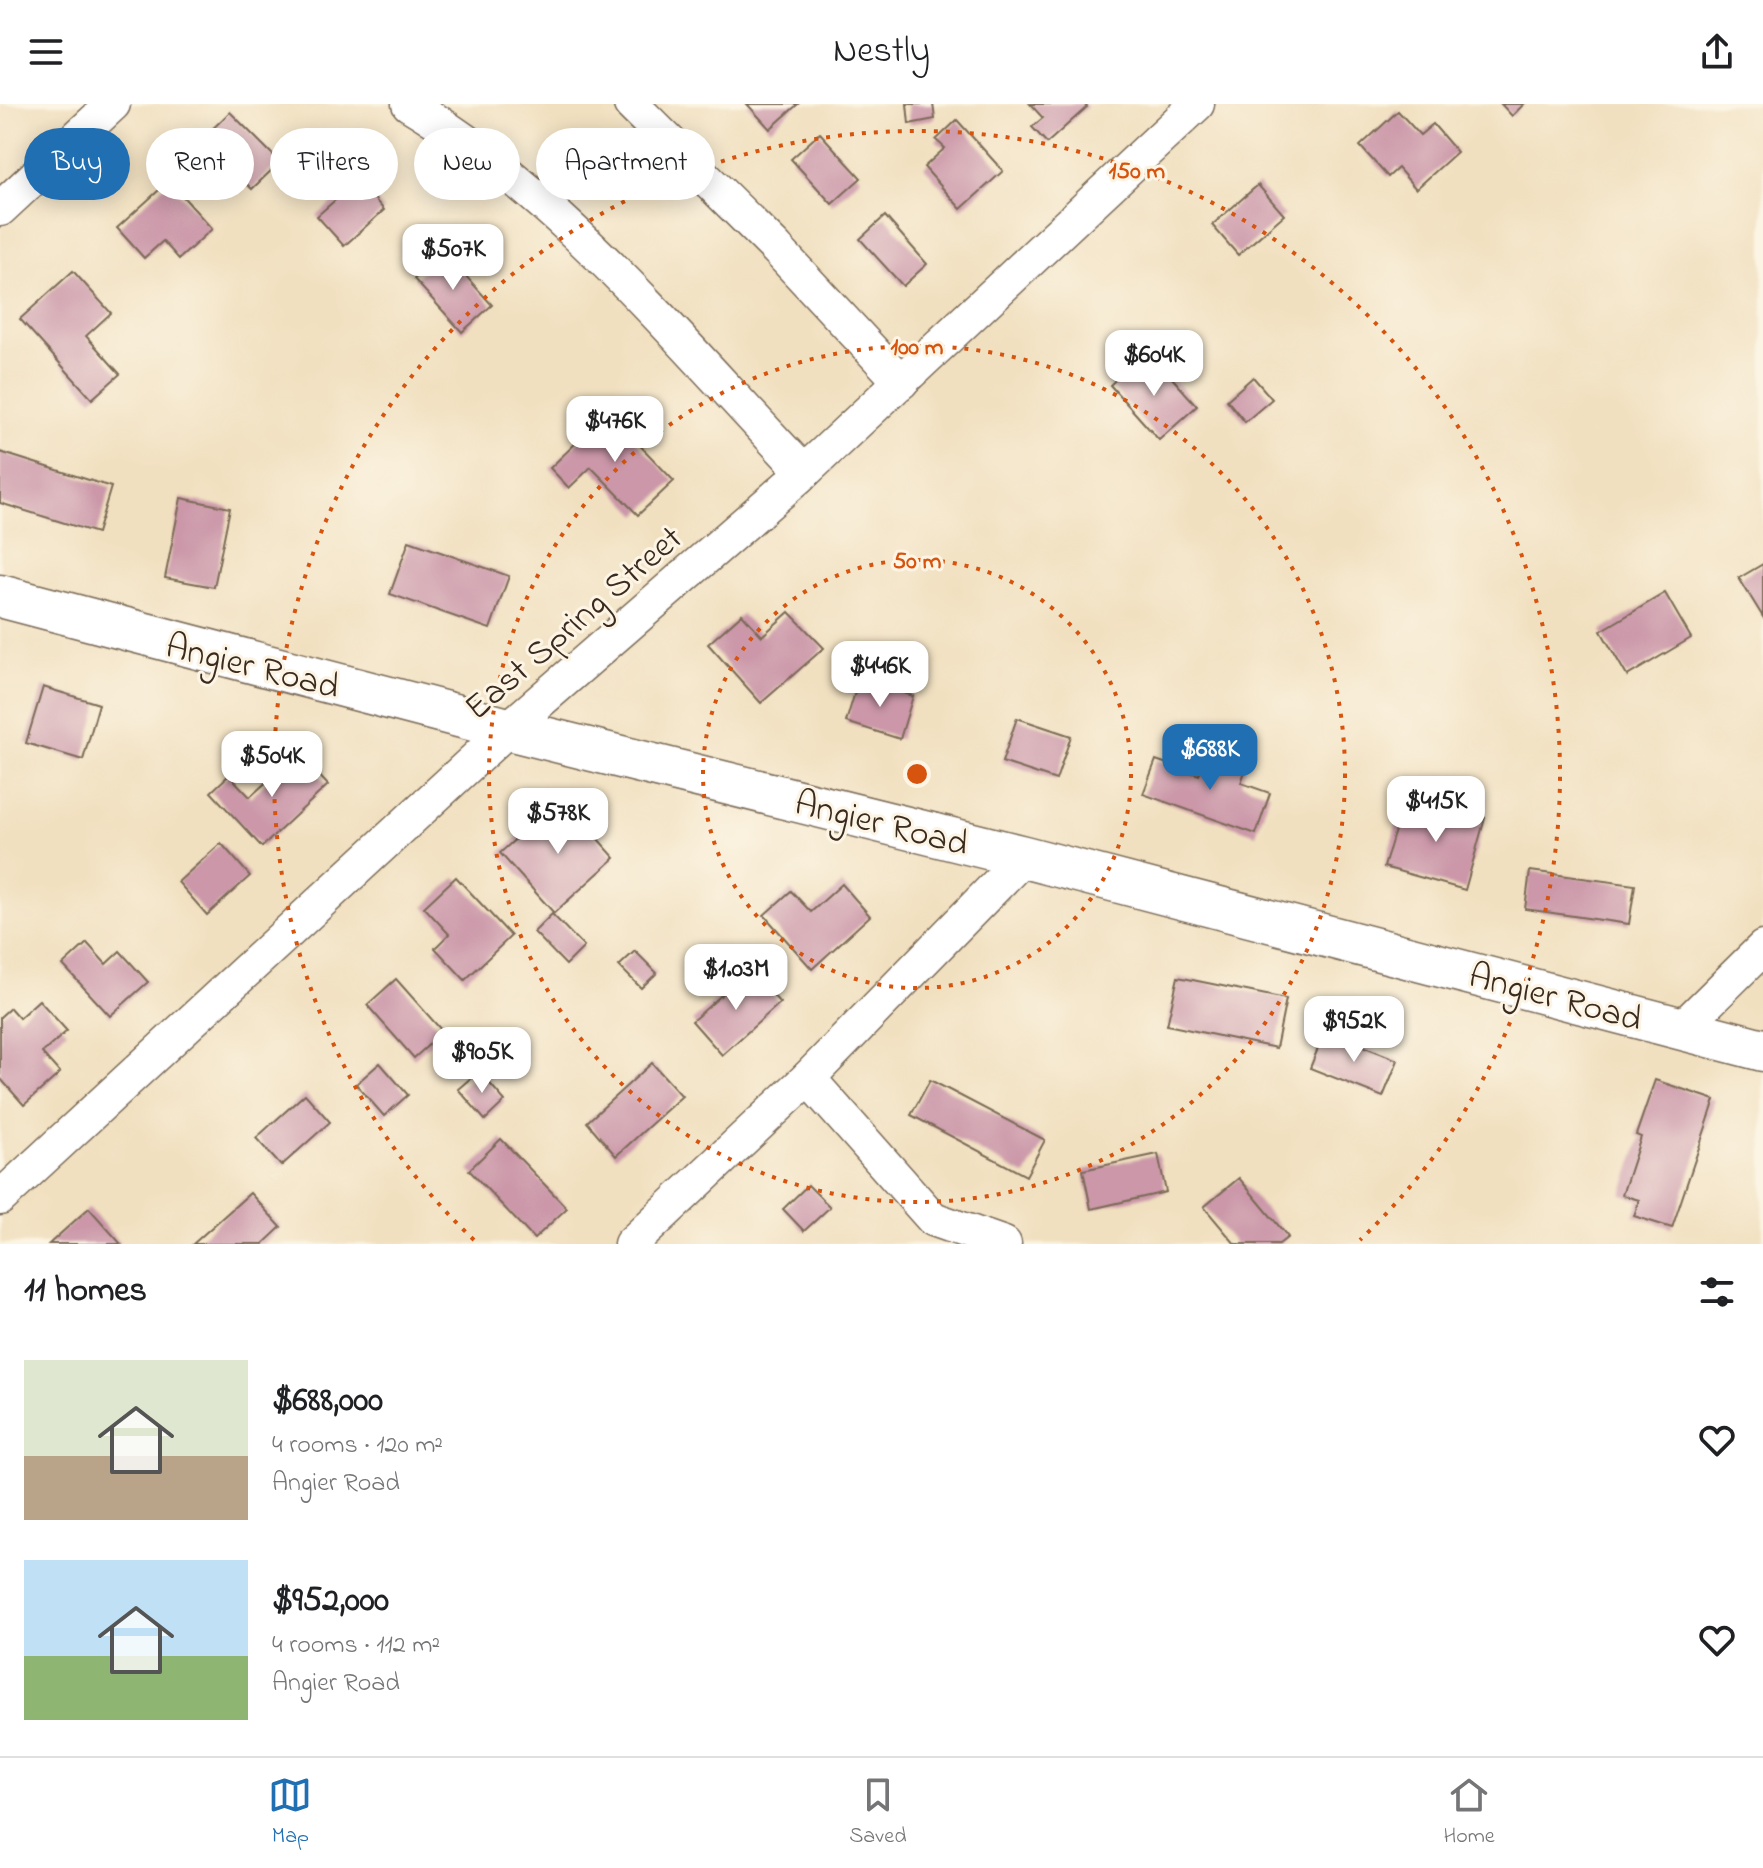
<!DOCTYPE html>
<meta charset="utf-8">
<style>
body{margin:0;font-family:"Indie Flower",sans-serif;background:#f2f2f2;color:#202124;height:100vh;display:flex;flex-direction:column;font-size:30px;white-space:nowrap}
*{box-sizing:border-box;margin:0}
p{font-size:26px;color:#757577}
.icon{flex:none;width:44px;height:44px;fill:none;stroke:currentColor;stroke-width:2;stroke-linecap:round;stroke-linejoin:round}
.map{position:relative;height:1140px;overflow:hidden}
.details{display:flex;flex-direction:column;background:#fff;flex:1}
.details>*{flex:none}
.hud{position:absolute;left:24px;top:24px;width:800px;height:72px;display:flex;gap:16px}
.price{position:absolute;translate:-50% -68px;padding:0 18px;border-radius:16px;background:#fff;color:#222;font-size:26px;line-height:52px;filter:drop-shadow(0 2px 4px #0008)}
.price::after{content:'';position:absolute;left:50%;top:48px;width:24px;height:18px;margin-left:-12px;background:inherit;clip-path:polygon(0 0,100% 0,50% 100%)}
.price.selected{background:#1f6fb2;color:#fff}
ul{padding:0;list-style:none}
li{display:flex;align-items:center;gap:24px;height:200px;padding:0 24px}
li span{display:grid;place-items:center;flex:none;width:224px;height:160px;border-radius:0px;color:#555}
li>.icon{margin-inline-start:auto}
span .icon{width:96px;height:96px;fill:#fffc;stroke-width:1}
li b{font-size:34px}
h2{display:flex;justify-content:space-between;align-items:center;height:96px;padding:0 24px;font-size:34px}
.pill{padding:0 28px;border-radius:36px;background:#fff;box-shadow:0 4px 20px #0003;font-size:28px;line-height:72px}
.pill.selected{background:#1f6fb2;color:#fff}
header{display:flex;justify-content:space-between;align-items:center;height:104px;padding:0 24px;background:#fff;font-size:36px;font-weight:600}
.tab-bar{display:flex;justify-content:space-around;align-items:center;height:112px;border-top:2px solid #e0e0e0;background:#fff;font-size:22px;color:#757577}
.tab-bar a{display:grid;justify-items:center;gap:4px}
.tab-bar .selected{color:#1f6fb2}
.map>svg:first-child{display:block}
.building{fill:#cb97a9}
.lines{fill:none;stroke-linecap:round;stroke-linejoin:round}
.minor-casing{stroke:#7b6a57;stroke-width:37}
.tertiary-casing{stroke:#7b6a57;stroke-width:45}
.minor{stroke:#fff;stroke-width:34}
.tertiary{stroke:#fff;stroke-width:42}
.ring{fill:none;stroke:#d7540e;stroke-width:4;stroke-dasharray:4 8}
.labels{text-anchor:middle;stroke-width:6;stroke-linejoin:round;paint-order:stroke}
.street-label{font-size:36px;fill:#3b2a1e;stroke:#fcf5e5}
.centre{fill:#d7540e;stroke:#fcf5e5;stroke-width:4}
.ring-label{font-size:24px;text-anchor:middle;font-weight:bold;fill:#d7540e;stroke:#fcf5e5;stroke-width:6;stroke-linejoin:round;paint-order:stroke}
</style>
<header><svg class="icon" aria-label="menu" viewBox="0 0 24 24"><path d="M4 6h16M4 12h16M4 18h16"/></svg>Nestly<svg class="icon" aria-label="share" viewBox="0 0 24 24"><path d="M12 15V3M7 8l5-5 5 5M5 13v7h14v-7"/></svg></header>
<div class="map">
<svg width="1763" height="1140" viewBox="0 0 1763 1140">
<rect width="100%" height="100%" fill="#fcf5e5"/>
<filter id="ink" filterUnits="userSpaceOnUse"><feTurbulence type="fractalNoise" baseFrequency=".0125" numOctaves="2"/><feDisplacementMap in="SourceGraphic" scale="16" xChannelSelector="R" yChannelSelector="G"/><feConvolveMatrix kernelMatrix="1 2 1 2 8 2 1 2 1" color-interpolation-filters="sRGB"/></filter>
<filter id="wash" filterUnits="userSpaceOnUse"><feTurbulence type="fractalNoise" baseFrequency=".006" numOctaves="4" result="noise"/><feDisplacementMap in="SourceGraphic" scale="32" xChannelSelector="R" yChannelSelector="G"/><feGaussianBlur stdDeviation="1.8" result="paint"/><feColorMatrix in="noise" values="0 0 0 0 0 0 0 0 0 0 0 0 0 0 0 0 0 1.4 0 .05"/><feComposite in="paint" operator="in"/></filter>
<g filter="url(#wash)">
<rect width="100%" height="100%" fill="#f1e0c0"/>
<g id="blocks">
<g class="building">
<polygon points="747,0 798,0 770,25"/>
<polygon points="907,0 933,0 935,15 909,20"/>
<polygon points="1030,0 1084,0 1087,3 1047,39 1032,23 1043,14"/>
<polygon points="1501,0 1524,0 1512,12"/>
<polygon points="1398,7 1420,31 1433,20 1457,48 1416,85 1398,64 1388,73 1360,42"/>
<polygon points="230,8 280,58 252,85 201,36"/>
<polygon points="957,16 1003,67 961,105 924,63 945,44 936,36"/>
<polygon points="820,29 861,74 832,100 791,55"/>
<polygon points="358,76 384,106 344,142 317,112"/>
<polygon points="169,77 212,125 179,155 163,137 144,154 117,124"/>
<polygon points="1258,81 1284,111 1238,151 1212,121"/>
<polygon points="885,112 927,160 903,182 860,135"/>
<polygon points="444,148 492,201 462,228 414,175"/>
<polygon points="73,167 111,209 86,232 120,270 92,295 20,215"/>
<polygon points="1156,256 1197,302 1159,336 1110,281 1128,264 1137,274"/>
<polygon points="1253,273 1272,295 1245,318 1227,296"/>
<polygon points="608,308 674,377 638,411 591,363 569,384 550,364"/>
<polygon points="0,348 111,383 97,429 0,399"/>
<polygon points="181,394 230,404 214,483 165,474"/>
<polygon points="409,437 509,472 490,525 390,490"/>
<polygon points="1763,460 1763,513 1739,474"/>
<polygon points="1665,489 1691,534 1627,572 1601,527"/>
<polygon points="789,508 824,544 761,599 708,540 742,510 762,532"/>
<polygon points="859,575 913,592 900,635 846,618"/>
<polygon points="43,583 99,600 83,656 26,639"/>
<polygon points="1017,614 1071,632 1056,676 1002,658"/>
<polygon points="298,649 328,681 262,743 211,688 229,671 250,693"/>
<polygon points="1206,650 1246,664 1241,679 1270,689 1256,730 1143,690 1156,656 1199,671"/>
<polygon points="561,694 615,754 554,809 500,749"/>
<polygon points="1421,696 1485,714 1465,786 1384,763 1401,706 1417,710"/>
<polygon points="221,739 250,772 207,811 178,778"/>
<polygon points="1530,767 1635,781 1629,820 1525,805"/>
<polygon points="456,773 511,832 465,876 435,844 449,830 424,803"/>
<polygon points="842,780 870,812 812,865 764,811 791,787 811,808"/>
<polygon points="552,810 584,843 566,861 534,828"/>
<polygon points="87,839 106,860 120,847 148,878 110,912 63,861"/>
<polygon points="635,847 657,869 641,884 619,862"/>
<polygon points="750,866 780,899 722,951 692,917"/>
<polygon points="1178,873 1286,895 1276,944 1167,921"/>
<polygon points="396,875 443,928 414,954 367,901"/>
<polygon points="39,896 67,927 42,949 60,969 24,1001 0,974 0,913 10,904 19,914"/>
<polygon points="1325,927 1398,956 1383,993 1310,964"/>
<polygon points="380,959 408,991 384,1012 356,980"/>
<polygon points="652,959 682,992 616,1052 587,1018"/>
<polygon points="479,967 505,997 485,1016 458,985"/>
<polygon points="930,976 1045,1036 1026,1072 911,1011"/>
<polygon points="1655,976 1715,996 1672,1124 1634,1112 1639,1096 1622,1091 1641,1033 1636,1031"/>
<polygon points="305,990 330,1018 281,1062 256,1034"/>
<polygon points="501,1035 567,1104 534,1135 469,1066"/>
<polygon points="1158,1050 1166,1088 1091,1105 1083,1066"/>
<polygon points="1239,1074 1288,1133 1279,1140 1235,1140 1204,1103"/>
<polygon points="808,1081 830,1103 804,1127 783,1105"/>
<polygon points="250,1089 281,1123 263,1140 193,1140"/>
<polygon points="89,1104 121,1140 49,1140"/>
</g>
</g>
</g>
<g filter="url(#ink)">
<use href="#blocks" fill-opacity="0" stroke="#7b6a57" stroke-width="2"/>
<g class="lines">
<defs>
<g id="minor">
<path d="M 409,0 C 564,93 680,239 804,368"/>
<polyline points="631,0 776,144 901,278"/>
<polyline points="0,105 113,0"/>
<polyline points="1682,924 1763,844"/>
<polyline points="808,974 933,1115 1004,1140"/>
<polyline points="0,1094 508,625 804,368 1197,0"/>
<polyline points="631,1140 808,974 1024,753"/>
</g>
<polyline id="tertiary" points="0,492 508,625 1024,753 1763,946"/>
</defs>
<use href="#minor" class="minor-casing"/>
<use href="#tertiary" class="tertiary-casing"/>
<use href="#minor" class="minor"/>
<use href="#tertiary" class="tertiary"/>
</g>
</g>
<g class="ring">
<circle cx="917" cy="670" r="214"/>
<circle cx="917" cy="670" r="428"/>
<path d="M474 1136A643 643 0 1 1 1360 1136"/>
</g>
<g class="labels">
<g class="street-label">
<text transform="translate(572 517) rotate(-41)" y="13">East Spring Street</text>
<text transform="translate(253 560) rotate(14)" y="13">Angier Road</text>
<text transform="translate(882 717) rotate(14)" y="13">Angier Road</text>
<text transform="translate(1556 891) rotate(15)" y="13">Angier Road</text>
</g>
</g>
<circle cx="917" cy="670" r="12" class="centre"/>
<g class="ring-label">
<text x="1137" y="74">150 m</text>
<text x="917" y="250">100 m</text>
<text x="917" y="464">50 m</text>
</g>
</svg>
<b class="price" style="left:453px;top:188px">$507K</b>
<b class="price" style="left:1154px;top:294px">$604K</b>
<b class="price" style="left:615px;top:360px">$476K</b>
<b class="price" style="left:880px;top:605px">$446K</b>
<b class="price selected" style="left:1210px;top:688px">$688K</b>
<b class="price" style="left:272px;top:695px">$504K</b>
<b class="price" style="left:1436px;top:740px">$415K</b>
<b class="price" style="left:558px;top:752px">$578K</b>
<b class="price" style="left:736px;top:908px">$1.03M</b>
<b class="price" style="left:1354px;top:960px">$952K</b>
<b class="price" style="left:482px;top:991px">$905K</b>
<div class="hud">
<a class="pill selected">Buy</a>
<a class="pill">Rent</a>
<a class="pill">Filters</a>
<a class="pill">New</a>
<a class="pill">Apartment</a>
</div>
</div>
<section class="details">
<h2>11 homes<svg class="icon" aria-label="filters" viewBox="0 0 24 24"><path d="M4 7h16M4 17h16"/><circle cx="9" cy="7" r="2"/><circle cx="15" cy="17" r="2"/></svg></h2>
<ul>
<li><span style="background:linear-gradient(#dfe7d0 60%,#b9a48a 0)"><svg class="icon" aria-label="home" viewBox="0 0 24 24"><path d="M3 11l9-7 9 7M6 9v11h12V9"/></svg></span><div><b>$688,000</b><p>4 rooms · 120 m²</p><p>Angier Road</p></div><svg class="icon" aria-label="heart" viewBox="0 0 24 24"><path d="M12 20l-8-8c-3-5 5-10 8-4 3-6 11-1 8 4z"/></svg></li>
<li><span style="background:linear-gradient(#bfe0f5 60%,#8fb573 0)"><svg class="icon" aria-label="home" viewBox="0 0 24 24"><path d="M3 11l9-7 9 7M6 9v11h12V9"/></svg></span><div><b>$952,000</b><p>4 rooms · 112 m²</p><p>Angier Road</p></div><svg class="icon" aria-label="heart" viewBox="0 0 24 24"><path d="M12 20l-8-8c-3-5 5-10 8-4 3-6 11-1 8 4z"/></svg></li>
</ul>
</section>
<nav class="tab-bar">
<a class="selected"><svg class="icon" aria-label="map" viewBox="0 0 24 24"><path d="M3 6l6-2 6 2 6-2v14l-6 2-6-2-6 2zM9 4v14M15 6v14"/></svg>Map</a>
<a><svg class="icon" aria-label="saved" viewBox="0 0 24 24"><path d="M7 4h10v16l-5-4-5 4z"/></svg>Saved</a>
<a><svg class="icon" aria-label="home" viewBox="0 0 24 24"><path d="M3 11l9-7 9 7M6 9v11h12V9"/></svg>Home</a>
</nav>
